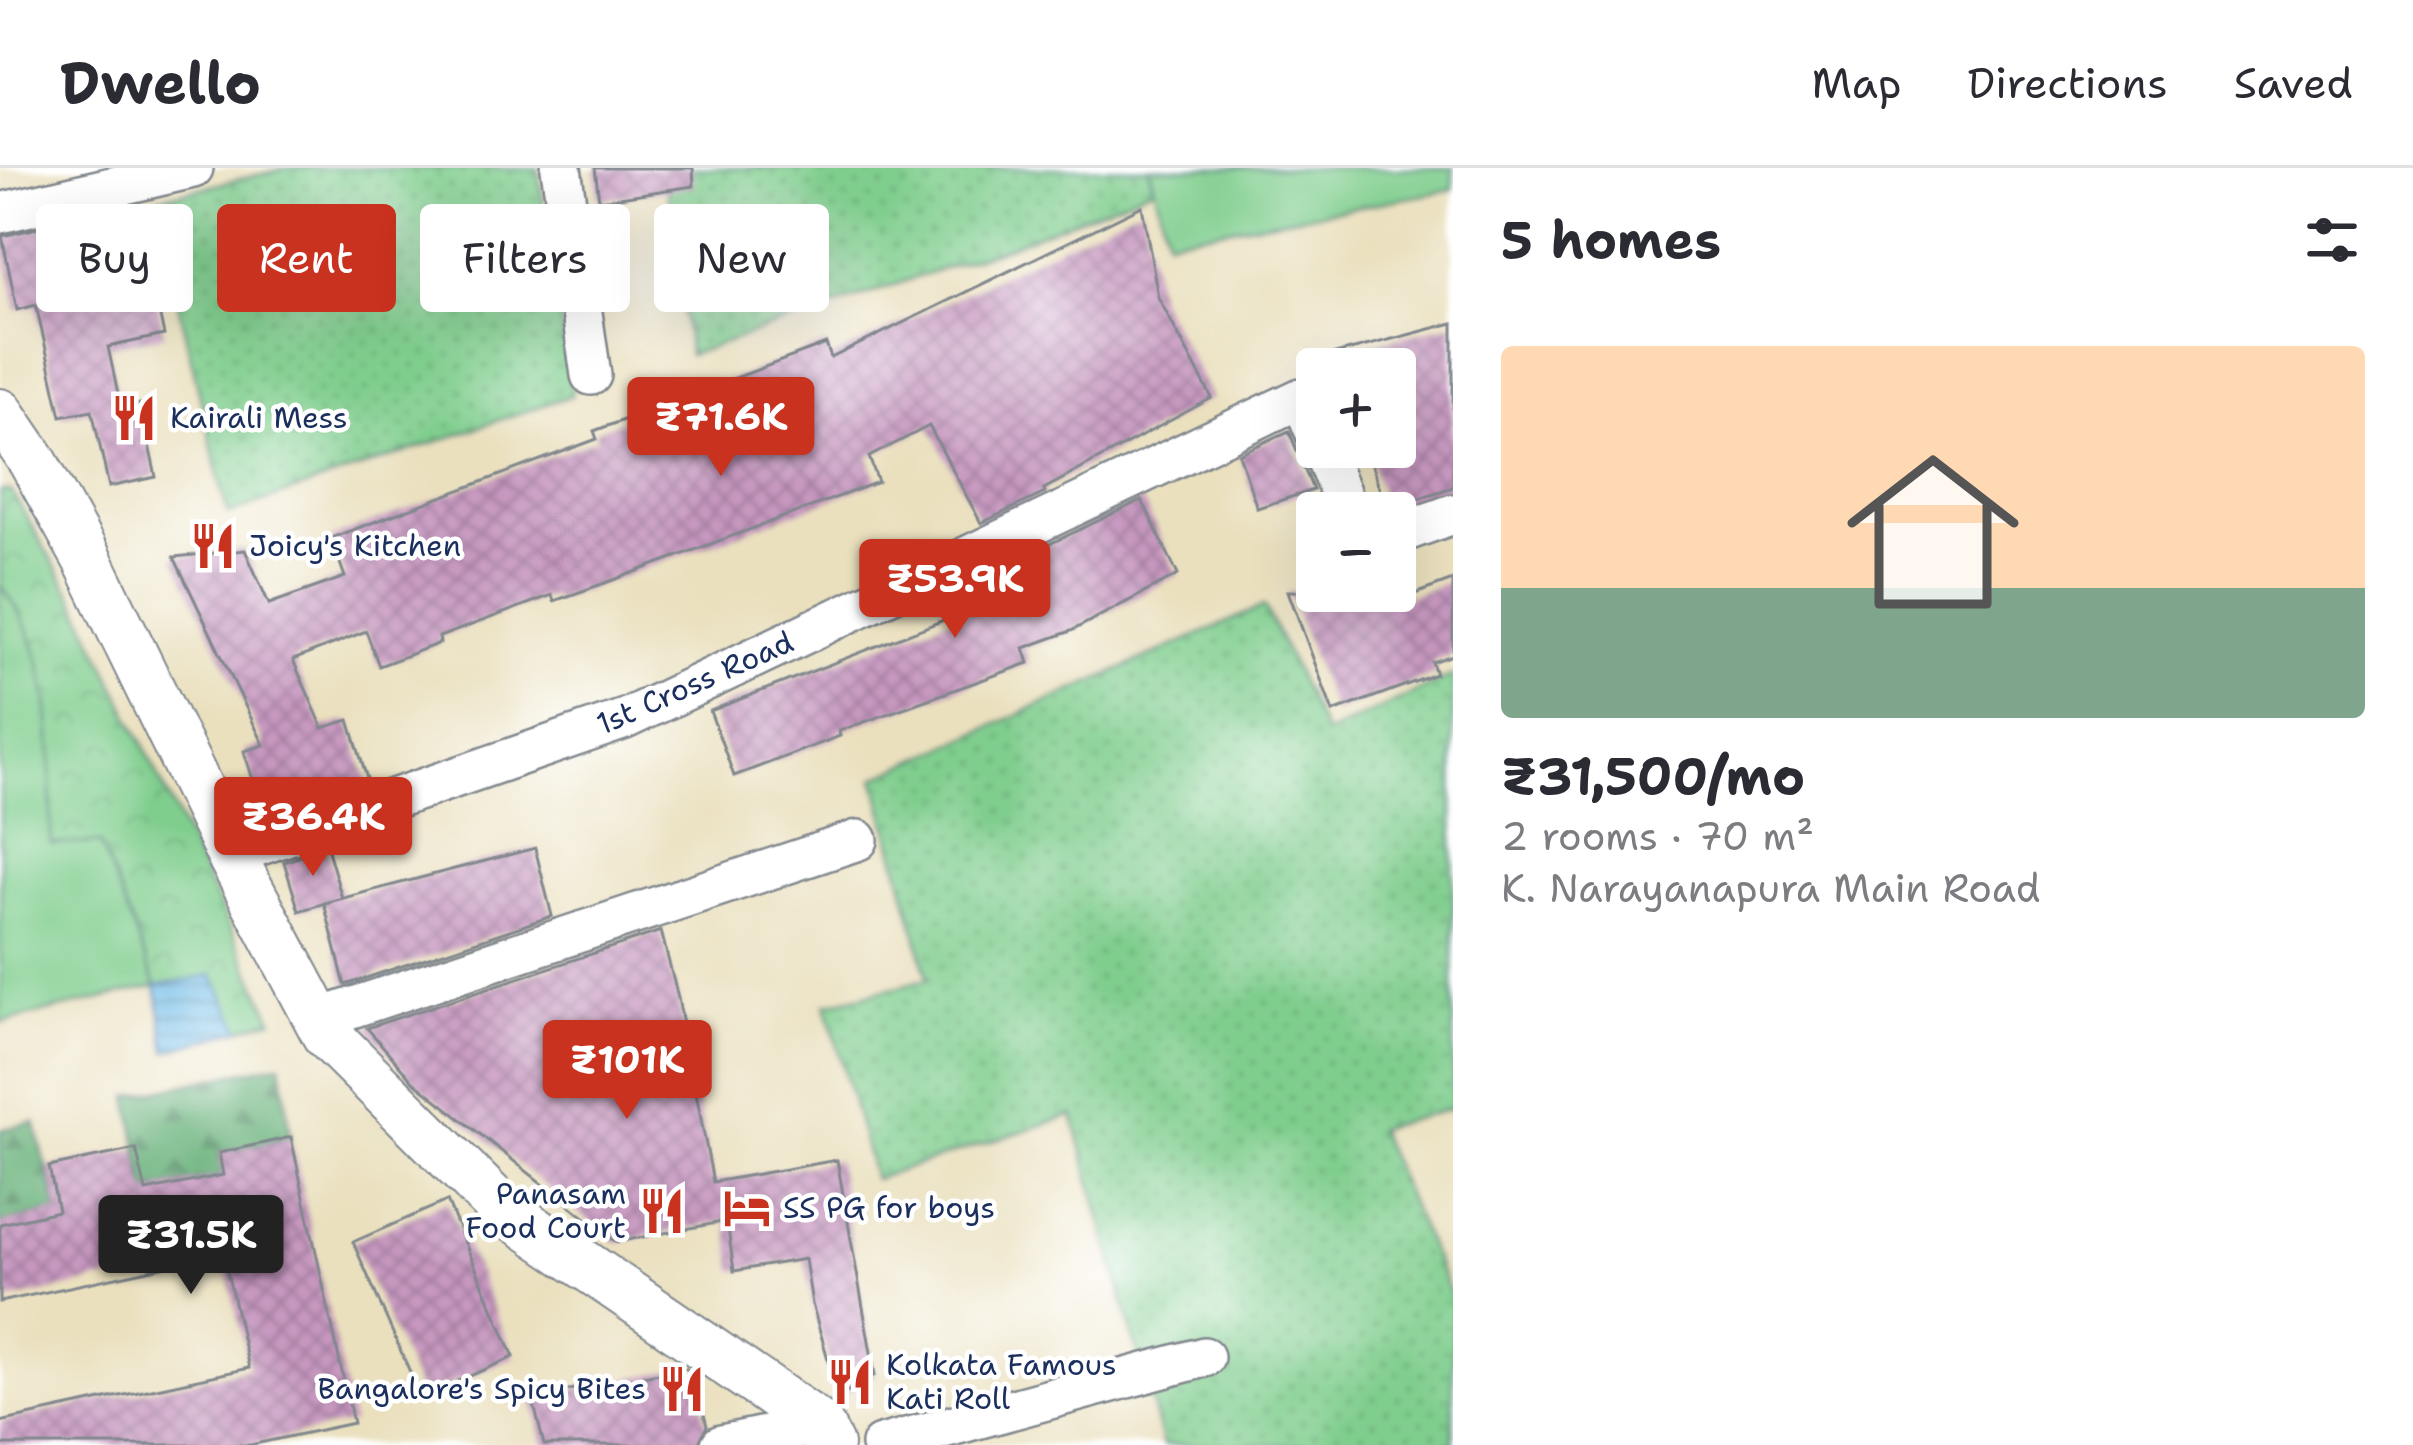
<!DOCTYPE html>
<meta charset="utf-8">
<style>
body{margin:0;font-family:"Shantell Sans",sans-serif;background:#f2f2f3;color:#2b2b33;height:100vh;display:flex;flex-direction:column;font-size:45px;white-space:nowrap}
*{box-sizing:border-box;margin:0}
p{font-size:39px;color:#7c7c81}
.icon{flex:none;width:66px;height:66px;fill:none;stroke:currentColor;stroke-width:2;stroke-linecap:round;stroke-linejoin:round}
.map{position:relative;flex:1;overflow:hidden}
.details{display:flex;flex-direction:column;background:#fff;width:960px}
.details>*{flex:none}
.top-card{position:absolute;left:36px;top:36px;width:1140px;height:108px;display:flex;gap:24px}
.buttons{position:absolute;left:1296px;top:180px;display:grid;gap:24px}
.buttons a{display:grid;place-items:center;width:120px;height:120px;border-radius:12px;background:#fff;box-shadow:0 12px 48px #0002;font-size:60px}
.price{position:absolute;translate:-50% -102px;padding:0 27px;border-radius:12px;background:#c8321e;color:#fff;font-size:39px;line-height:78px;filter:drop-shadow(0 3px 6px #0008)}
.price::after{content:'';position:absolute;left:50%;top:72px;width:36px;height:27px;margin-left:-18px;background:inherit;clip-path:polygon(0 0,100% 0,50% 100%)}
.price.active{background:#222;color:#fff}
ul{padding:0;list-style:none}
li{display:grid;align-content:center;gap:24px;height:636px;padding:0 48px}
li+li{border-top:3px solid #e1e1e2}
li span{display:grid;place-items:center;height:372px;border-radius:12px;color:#555}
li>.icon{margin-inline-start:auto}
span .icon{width:216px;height:216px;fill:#fffc;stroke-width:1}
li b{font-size:51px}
h2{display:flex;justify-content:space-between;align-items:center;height:144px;padding:0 48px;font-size:51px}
.tag{padding:0 42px;border-radius:12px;background:#fff;box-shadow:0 12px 48px #0002;font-size:42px;line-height:108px}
.tag.active{background:#c8321e;color:#fff}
header{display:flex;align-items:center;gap:72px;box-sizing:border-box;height:168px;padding:0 60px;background:#fff;border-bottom:3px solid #e1e1e2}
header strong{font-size:57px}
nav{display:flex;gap:66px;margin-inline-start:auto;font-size:42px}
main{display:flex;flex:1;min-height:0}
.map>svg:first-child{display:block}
.grass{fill:url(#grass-dots);stroke:#4e7e76;stroke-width:3}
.forest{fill:url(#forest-firs);stroke:#42706c;stroke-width:3}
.park{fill:url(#park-crowns);stroke:#4e7e76;stroke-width:3}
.garden{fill:#80ce8e;stroke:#4e7e76;stroke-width:3}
.water{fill:url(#water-rules);stroke:#4274a2;stroke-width:3}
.building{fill:url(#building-cross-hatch)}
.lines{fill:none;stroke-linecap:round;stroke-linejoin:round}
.minor-casing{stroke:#82888e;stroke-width:44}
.tertiary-casing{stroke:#82888e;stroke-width:52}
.minor{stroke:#fff;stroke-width:39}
.tertiary{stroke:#fff;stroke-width:48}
.labels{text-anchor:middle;stroke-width:9;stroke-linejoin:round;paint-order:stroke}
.poi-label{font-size:30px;fill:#1b2f5e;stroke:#fff;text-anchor:start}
.street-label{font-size:30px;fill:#1b2f5e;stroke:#fff}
</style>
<header>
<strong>Dwello</strong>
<nav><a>Map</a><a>Directions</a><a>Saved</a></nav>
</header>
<main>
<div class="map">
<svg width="1453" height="1277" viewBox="0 0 1453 1277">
<defs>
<pattern id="grass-dots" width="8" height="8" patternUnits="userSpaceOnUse" patternTransform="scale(3)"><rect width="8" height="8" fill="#80ce8e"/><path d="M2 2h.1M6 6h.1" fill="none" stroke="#6eb17d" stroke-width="1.8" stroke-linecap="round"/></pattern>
<pattern id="forest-firs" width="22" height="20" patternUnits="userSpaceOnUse" patternTransform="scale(3)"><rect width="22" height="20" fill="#68b179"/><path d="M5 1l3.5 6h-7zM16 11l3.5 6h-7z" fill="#559066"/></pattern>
<pattern id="park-crowns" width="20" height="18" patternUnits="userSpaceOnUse" patternTransform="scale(3)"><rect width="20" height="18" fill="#80ce8e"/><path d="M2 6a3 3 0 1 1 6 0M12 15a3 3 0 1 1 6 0" fill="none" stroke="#6eb17d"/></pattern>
<pattern id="water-rules" width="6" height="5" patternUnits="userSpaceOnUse" patternTransform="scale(3)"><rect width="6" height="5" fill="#6ab9e5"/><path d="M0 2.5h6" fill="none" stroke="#5697bd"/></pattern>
<pattern id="building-cross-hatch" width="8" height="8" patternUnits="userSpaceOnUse" patternTransform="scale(3)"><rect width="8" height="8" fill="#c798c0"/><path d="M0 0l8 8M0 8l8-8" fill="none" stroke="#a17c9f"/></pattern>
</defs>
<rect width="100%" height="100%" fill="#fff"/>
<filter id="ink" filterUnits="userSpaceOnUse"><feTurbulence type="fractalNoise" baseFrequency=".00833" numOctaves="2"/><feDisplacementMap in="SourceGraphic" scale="24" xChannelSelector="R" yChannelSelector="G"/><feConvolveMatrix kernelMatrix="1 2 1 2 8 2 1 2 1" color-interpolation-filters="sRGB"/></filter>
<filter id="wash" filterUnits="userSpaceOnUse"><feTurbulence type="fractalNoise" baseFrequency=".004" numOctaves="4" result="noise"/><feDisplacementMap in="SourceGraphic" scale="48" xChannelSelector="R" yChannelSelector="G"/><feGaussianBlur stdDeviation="2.7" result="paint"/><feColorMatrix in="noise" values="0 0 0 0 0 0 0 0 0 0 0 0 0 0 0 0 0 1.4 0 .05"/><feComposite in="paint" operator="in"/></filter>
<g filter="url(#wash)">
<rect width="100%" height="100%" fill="#eae0be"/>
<g class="grass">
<polygon points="289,0 538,0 572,227 228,346 153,31"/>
<polygon points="665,0 1149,0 1153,20 1009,78 689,187"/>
<polygon points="1264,438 1325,566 1453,507 1453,940 1377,961 1453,1132 1453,1275 1446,1277 1163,1277 1073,947 874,1011 826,836 928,811 875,610"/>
</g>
<g class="forest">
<polygon points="281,895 291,969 219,985 223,1007 146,1023 129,929"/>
<polygon points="35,954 58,1043 0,1056 0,962"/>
</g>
<path class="park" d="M 0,323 L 11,323 L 75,432 L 273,851 L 167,883 L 156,818 L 100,676 L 51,677 C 50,589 60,488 0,417 Z"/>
<g class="garden">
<polygon points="1150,0 1453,0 1453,22 1167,71"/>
<path d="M 0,417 C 60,488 50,589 51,676 L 100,675 L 156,818 L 0,855 Z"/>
</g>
<polygon class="water" points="213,807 241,861 167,883 156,818"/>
<g id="blocks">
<g class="building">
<polygon points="595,0 693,0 694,18 599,32"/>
<polygon points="136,38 164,167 108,179 121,240 140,236 156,309 109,319 92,242 61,248 36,137 17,142 2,68"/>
<polygon points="1142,38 1158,129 1212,230 1044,321 1045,325 981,355 929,258 869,289 878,314 619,410 554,433 552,427 439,469 440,475 379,498 366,463 293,492 323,560 349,552 368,614 270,648 264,646 244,583 264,577 174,389 245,382 269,436 345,409 331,370 597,271 594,263 826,176 831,190"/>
<polygon points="1453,155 1453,319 1386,341 1366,279 1395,279 1395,201 1318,201 1316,191"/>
<polygon points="1289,263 1313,322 1257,340 1239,286"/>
<polygon points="1142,332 1178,407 1071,463 1024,480 1029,495 839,563 840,568 734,608 710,543 957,447 952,434 1007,414 1001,399"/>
<polygon points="1453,412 1453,487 1432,494 1436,506 1333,544 1288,423 1405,423 1407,429"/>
<polygon points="327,679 342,730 299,743 284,694"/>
<polygon points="535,680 552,748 345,817 324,735"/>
<polygon points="661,763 678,830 713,1014 837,992 875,1207 839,1229 812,1136 805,1091 734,1103 727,1053 617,1074 612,1071 413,913 367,860"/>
<polygon points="291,969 353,1255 250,1277 0,1277 0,1254 249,1200 223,1086 0,1134 0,1056 58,1043 49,999 136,981 146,1023 223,1007 219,985"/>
<polygon points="447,1033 514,1189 421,1229 353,1074"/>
<polygon points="685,1200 694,1206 707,1258 698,1277 544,1277 532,1229"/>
</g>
</g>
</g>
<g filter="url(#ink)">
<use href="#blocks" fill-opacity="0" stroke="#82888e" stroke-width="3"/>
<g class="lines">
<defs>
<g id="minor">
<polyline points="561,0 591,207"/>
<polyline points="0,45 193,0"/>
<polyline points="1321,279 1349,345"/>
<polyline points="1395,367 1453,346"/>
<polyline points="231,687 625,551 1301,230 1317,268"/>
<polyline points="318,851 858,672"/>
<polyline points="721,1277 819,1257"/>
<polyline points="881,1277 1204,1189"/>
</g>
<polyline id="tertiary" points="0,245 32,292 87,391 231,687 326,866 500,1039 819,1257 829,1277"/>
</defs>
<use href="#minor" class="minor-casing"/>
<use href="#tertiary" class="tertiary-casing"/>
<use href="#minor" class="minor"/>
<use href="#tertiary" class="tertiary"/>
</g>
</g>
<defs>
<symbol id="restaurant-bare" viewBox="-9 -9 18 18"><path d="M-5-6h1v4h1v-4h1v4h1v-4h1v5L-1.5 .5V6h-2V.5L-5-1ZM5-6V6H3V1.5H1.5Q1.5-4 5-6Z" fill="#c8321e" stroke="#fff" stroke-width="2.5" paint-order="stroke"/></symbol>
<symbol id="hotel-bare" viewBox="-9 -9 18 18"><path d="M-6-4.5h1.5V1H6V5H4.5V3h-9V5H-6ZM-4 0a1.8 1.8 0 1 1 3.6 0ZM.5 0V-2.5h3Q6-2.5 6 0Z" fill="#c8321e" stroke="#fff" stroke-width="2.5" paint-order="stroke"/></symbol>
</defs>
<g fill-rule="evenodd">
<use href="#restaurant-bare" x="101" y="217" width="66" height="66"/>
<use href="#restaurant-bare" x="180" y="345" width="66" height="66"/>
<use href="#hotel-bare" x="714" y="1007" width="66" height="66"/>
<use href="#restaurant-bare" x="629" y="1010" width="66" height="66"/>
<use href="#restaurant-bare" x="817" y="1181" width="66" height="66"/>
<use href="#restaurant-bare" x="649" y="1188" width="66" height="66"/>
</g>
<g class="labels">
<g class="poi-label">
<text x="170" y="260">Kairali Mess</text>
<text x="249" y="388">Joicy's Kitchen</text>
<text x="626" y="1036" text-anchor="end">Panasam<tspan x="626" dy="34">Food Court</tspan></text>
<text x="783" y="1050">SS PG for boys</text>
<text x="886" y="1207">Kolkata Famous<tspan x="886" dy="34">Kati Roll</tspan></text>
<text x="646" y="1231" text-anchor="end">Bangalore's Spicy Bites</text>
</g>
<g class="street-label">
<text transform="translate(695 515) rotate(-24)" y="10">1st Cross Road</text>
</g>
</g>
</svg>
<div class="buttons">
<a>+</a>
<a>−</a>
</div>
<b class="price" style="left:721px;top:311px">₹71.6K</b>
<b class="price" style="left:955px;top:473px">₹53.9K</b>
<b class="price" style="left:313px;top:711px">₹36.4K</b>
<b class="price" style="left:627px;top:954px">₹101K</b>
<b class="price active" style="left:191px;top:1129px">₹31.5K</b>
<div class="top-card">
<a class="tag">Buy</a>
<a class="tag active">Rent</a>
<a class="tag">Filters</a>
<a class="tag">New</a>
</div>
</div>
<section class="details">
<h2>5 homes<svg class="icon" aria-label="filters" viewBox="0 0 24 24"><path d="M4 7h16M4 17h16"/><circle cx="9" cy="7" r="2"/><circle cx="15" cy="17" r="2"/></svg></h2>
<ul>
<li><span style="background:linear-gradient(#ffd9b3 65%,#7fa58c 0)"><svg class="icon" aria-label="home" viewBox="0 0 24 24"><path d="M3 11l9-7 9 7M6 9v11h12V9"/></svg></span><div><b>₹31,500/mo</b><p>2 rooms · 70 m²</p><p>K. Narayanapura Main Road</p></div></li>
</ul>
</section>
</main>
